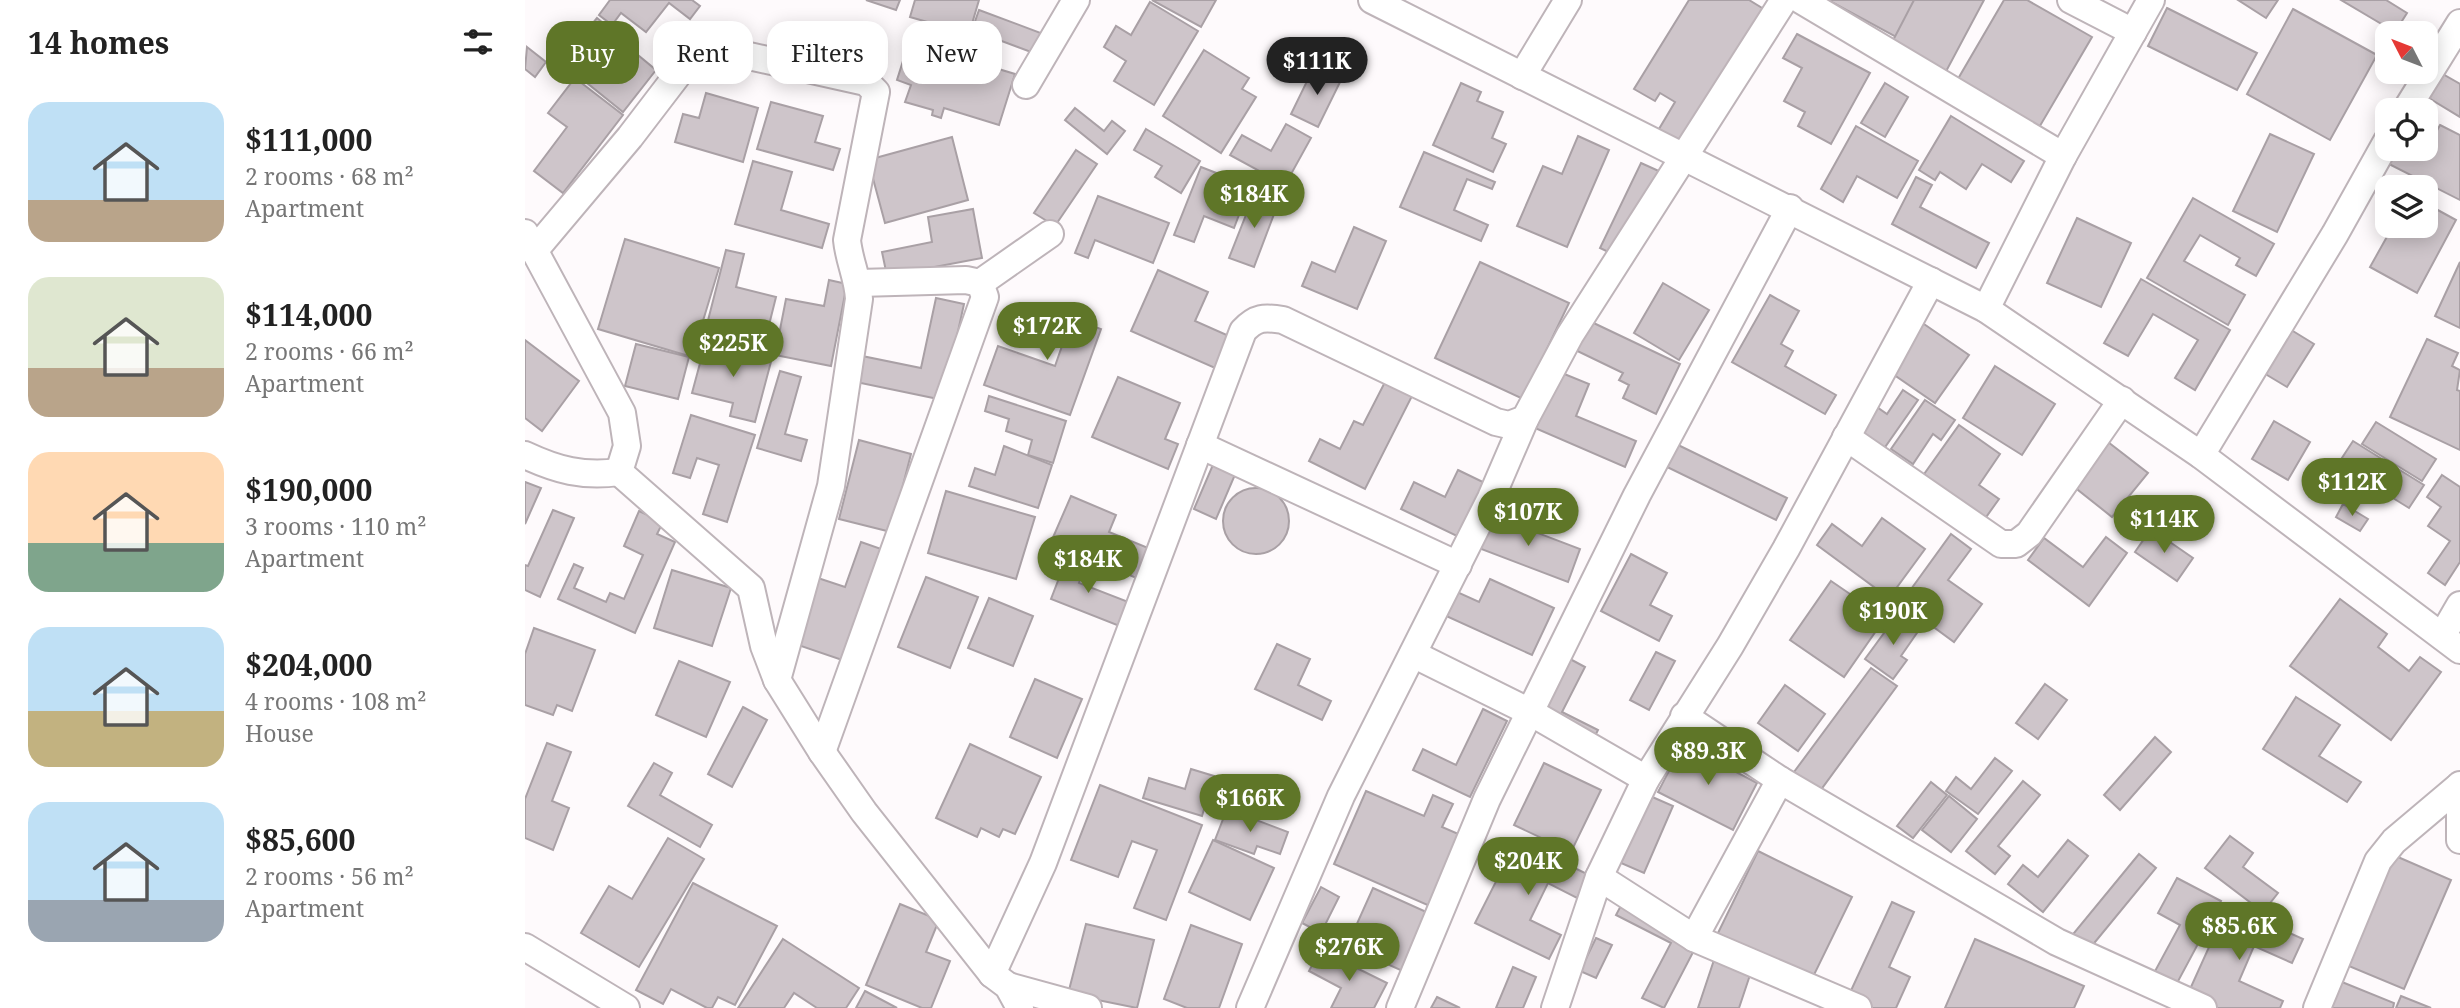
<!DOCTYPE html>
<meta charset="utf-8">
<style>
body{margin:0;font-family:"Noto Serif",serif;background:#f2f2f2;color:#222;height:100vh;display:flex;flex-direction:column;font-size:26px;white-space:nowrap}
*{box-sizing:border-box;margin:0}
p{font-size:23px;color:#767676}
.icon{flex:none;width:38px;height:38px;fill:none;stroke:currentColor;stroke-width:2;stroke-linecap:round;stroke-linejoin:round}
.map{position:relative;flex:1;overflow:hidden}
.sheet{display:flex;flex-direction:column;background:#fff;width:525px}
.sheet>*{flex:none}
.guide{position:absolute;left:21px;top:21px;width:665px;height:63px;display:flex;gap:14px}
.needle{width:46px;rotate:312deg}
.buttons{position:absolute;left:1850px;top:21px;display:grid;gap:14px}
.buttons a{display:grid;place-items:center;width:63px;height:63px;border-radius:14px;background:#fff;box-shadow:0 4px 18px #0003;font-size:35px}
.price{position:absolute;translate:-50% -60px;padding:0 16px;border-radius:24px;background:#5f7628;color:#fff;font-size:23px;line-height:46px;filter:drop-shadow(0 2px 4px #0008)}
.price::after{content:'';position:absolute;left:50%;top:42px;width:21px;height:16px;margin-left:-10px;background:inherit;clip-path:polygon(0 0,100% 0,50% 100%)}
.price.selected{background:#222;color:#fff}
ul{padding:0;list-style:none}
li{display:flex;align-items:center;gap:21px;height:175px;padding:0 28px}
li span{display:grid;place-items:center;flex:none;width:196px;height:140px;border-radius:21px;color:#555}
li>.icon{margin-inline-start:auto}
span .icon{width:84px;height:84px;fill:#fffc;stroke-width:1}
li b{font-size:30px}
h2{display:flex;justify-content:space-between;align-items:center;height:84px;padding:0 28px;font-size:30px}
.chip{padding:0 24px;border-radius:21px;background:#fff;box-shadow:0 4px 18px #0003;font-size:24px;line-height:63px}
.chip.selected{background:#5f7628;color:#fff}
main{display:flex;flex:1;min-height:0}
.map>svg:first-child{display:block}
.building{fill:#cec5ca;stroke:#a9a0a5;stroke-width:2}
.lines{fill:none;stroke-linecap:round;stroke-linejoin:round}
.street-casing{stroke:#beb4b9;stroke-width:30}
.street{stroke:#fff;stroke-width:26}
</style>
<main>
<section class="sheet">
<h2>14 homes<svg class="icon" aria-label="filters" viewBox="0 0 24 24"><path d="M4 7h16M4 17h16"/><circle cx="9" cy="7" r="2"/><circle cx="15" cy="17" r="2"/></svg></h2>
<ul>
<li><span style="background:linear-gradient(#bfe0f5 70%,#b9a48a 0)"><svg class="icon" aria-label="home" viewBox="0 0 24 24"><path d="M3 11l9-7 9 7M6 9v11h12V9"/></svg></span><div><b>$111,000</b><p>2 rooms · 68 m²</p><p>Apartment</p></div></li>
<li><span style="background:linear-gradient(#dfe7d0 65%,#b9a48a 0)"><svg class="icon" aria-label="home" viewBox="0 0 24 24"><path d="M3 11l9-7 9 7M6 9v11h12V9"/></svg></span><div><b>$114,000</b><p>2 rooms · 66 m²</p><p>Apartment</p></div></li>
<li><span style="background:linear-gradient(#ffd9b3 65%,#7fa58c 0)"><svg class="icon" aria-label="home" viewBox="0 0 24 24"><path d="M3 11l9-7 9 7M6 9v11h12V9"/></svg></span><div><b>$190,000</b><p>3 rooms · 110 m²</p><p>Apartment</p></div></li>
<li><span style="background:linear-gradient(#bfe0f5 60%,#c2b280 0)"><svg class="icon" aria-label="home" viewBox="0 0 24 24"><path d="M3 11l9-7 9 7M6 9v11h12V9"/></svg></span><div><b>$204,000</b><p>4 rooms · 108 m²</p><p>House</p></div></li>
<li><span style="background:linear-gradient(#bfe0f5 70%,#9aa5b1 0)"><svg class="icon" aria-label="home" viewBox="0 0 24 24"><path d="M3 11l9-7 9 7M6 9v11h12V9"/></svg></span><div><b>$85,600</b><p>2 rooms · 56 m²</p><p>Apartment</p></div></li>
</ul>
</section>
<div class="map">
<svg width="1935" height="1008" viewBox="0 0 1935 1008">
<rect width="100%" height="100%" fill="#fefafc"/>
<g class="building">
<polygon points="85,0 167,0 175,6 165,19 144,3 121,32 96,13 87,25 74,15"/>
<polygon points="341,0 375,0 371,10"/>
<polygon points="390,0 454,0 444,34 385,17"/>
<polygon points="627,0 691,0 676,27"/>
<polygon points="1164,0 1224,0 1242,11 1159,144 1134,129 1150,102 1135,93 1130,101 1109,89"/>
<polygon points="1303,0 1394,0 1373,38"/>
<polygon points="1389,0 1459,0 1417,79 1363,50"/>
<polygon points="1479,0 1502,0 1567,37 1512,131 1430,84"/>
<polygon points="1713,0 1753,0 1741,18"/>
<polygon points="1816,0 1861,0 1882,13 1870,32"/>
<polygon points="625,2 673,31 629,105 589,81 601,61 579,47 591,26 606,35"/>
<polygon points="1642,8 1732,53 1712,90 1623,46"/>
<polygon points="1768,9 1852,55 1805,140 1722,94"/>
<polygon points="454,10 521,35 514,55 447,30"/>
<polygon points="72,18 96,38 78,60 92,71 108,51 131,70 98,112 36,62"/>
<polygon points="1272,34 1345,73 1306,144 1273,126 1280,112 1259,101 1277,68 1258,58"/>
<polygon points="384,42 490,74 474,125 419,108 416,118 407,115 408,110 380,102 386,85 372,80"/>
<polygon points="2,47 21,62 10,77 0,69"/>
<polygon points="679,50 724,78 717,89 731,97 696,153 638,116"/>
<polygon points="801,68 818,76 793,127 766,114 785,75 795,80"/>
<polygon points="1916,73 1935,84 1935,117 1902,97"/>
<polygon points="50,78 98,115 38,193 9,171 42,127 23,113"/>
<polygon points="936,83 956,92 952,101 978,112 967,138 981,144 968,172 908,145"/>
<polygon points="1360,83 1383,97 1360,137 1336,123"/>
<polygon points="181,93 233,108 218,162 150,142 158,114 174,118"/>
<polygon points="246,102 298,116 290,142 315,149 308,170 232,149"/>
<polygon points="550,108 579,131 587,121 600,131 582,154 540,120"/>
<polygon points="1426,116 1499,161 1486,182 1457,164 1441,189 1415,172 1410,180 1394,170"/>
<polygon points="761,124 786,138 760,185 705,155 717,135 746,151"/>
<polygon points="1915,125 1935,135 1935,200 1858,161 1864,149 1903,147"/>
<polygon points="1331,126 1393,161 1372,198 1332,176 1318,202 1296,189"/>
<polygon points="621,129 675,161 656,193 630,177 637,166 609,150"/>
<polygon points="1745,134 1789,154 1752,232 1708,211"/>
<polygon points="1053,136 1084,150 1042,247 992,226 1018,166 1037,174"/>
<polygon points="427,137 443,200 360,223 343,160"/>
<polygon points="551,150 572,164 530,226 509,213"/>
<polygon points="899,152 970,182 967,189 942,179 929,210 963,225 956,241 875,207"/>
<polygon points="228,161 267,172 256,210 304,224 297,248 210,224"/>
<polygon points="1116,163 1136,172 1094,257 1075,248"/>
<polygon points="676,167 725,186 709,228 679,216 669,242 649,235"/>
<polygon points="1391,177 1407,185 1395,207 1464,243 1451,268 1367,224"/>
<polygon points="730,192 754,201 729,267 704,258"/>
<polygon points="573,196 644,223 628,263 570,240 563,258 550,253"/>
<polygon points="1668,198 1749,244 1731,276 1711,265 1715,258 1675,235 1659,261 1720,295 1703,325 1622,278"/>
<polygon points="1900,203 1931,220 1892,293 1845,267 1868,226 1900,226"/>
<polygon points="448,209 457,258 362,276 357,252 407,242 403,217"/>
<polygon points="1552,218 1606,243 1576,307 1522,283"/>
<polygon points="829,227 861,241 832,309 777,286 787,262 810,272"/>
<polygon points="100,239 194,268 167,357 73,329"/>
<polygon points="201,250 219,254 211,287 251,297 238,349 179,336"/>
<polygon points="955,262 1044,303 998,399 910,358"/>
<polygon points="1935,262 1935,328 1910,316"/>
<polygon points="633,270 683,292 670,321 704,336 690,368 606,331"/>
<polygon points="1616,279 1705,330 1670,390 1650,378 1673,340 1628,314 1603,356 1579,343"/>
<polygon points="304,280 322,284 306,366 250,355 261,299 299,306"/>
<polygon points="1138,283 1184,310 1154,360 1109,333"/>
<polygon points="1245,295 1274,311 1256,344 1268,351 1260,366 1311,395 1300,414 1207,362"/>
<polygon points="411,298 439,304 418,400 331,382 337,356 396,368"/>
<polygon points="507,304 576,329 545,415 459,385 473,346 530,366 537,346 497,332"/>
<polygon points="1056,317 1155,364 1131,414 1098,398 1104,385 1094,380 1098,373 1042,346"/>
<polygon points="1396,322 1444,355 1410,403 1362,370"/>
<polygon points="1763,328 1789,344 1762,387 1737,372"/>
<polygon points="1902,339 1933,353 1927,366 1935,370 1932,390 1935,391 1935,450 1865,417"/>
<polygon points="0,340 54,381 17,431 0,418"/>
<polygon points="181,341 247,358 230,422 205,416 208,403 167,393"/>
<polygon points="111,344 164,357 153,399 100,386"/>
<polygon points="1470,366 1530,404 1497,455 1438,418"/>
<polygon points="1027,369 1064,384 1051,416 1111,441 1100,467 1003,425"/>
<polygon points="255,371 276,377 260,434 282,440 276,461 232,448"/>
<polygon points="593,377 655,403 640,439 653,444 643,469 567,437"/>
<polygon points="861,380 888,394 840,489 784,461 795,439 815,449 829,421 838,425"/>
<polygon points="1378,390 1393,400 1358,450 1328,429 1346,403 1362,414"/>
<polygon points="464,396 541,421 528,463 503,455 507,440 481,431 484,419 460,411"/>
<polygon points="1400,400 1430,420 1416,440 1408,434 1388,464 1366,449"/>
<polygon points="166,415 230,435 202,522 178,514 194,465 172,458 165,478 148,473"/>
<polygon points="1749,421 1785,442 1763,480 1727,459"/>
<polygon points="1851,422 1911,459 1897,481 1837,444"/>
<polygon points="1434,425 1475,454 1454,485 1474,499 1459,520 1397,477"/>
<polygon points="334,440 386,454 366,532 314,519"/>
<polygon points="1828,441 1899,485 1884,508 1813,464"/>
<polygon points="1583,442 1623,473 1587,517 1548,486"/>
<polygon points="1149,443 1262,498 1251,520 1138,465"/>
<polygon points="479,446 527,465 513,508 444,486 450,468 470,475"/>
<polygon points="690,460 712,470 691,519 669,509"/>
<polygon points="933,470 962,484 936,538 876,509 889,482 920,497"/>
<polygon points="1917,475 1935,487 1935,562 1920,585 1903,573 1925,541 1903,526 1916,507 1902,497"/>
<polygon points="0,482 16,488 0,524"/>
<circle cx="731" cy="521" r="33"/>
<polygon points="421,491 510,517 491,579 403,553"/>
<polygon points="546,496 591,515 584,532 628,550 616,580 526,542"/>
<polygon points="1818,504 1843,519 1835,531 1811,517"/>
<polygon points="28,510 49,518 15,597 0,590 0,565 3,566"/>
<polygon points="114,511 138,522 132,534 150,542 110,633 33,599 49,564 58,568 49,588 81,602 85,593 99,599 118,555 99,546"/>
<polygon points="963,514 1055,549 1043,582 951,547"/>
<polygon points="1357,518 1400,549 1364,598 1292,545 1307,524 1337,546"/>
<polygon points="1626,529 1668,558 1652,581 1610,552"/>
<polygon points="1426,534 1446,549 1423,580 1457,604 1429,642 1376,603"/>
<polygon points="1581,537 1602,553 1564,606 1503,560 1519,538 1558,567"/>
<polygon points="336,542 362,551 323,662 270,644 293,578 320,587"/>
<polygon points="1106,554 1142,573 1125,605 1147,616 1134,641 1076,611"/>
<polygon points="543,555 561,562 554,583 606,603 597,627 526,599"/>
<polygon points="147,570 206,588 187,646 129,628"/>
<polygon points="401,577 453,597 425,668 373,647"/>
<polygon points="965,579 1029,608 1007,655 919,615 930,591 954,602"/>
<polygon points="1306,581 1360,618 1319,677 1265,640"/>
<polygon points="464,598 508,616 488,666 443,648"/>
<polygon points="1815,599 1862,634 1853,647 1884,671 1895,657 1916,672 1866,740 1765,666"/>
<polygon points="1373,614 1394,630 1376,656 1382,660 1368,679 1340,659"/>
<polygon points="9,628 70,650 47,711 32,705 28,715 0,705 0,654"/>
<polygon points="752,644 785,659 773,685 806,701 797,720 730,689"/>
<polygon points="1131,652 1150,661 1124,710 1105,700"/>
<polygon points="1045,659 1060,667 1037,712 1073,730 1061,754 1010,729"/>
<polygon points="154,661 205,682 181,737 131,715"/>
<polygon points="1346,668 1372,686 1295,791 1269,772"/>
<polygon points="510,679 557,699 532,758 485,737"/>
<polygon points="1520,684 1542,700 1513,739 1491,723"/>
<polygon points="1260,685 1300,714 1273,751 1233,723"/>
<polygon points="1771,697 1815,725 1794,756 1836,782 1822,802 1738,749"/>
<polygon points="218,707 242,720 207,787 183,774"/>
<polygon points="958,709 982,721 945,797 888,770 898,749 931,765"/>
<polygon points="1630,737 1646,752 1595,810 1579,795"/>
<polygon points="22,743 46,752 27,801 44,808 28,850 0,838 0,799"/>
<polygon points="445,744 516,777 490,834 478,829 474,837 456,828 452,837 411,818"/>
<polygon points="1158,744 1232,783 1208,830 1133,792"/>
<polygon points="1470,758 1487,771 1453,814 1421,791 1431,777 1446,789"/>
<polygon points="129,763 147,773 135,795 187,825 175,847 103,806"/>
<polygon points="1019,763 1076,790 1046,852 989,825"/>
<polygon points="666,769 689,776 677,816 618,798 624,778 660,789"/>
<polygon points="1498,781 1515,795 1473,846 1485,856 1470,874 1441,851"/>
<polygon points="1406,782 1422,795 1388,838 1372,826"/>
<polygon points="575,785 677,825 641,920 609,908 632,850 607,841 593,877 546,860"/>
<polygon points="841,791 899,816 908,795 928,804 917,827 938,836 907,907 809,864"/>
<polygon points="1125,796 1148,806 1119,873 1096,863"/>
<polygon points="1424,796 1452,819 1426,852 1397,830"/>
<polygon points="702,809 763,832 755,854 732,846 729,854 690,840"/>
<polygon points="1705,836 1728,853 1718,867 1753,893 1738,912 1680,868"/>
<polygon points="143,838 179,859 114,967 56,933 84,886 107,899"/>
<polygon points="688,840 749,868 725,920 664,892"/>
<polygon points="992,840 1064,875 1052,898 1023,883 1005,920 1036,935 1024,959 950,923"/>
<polygon points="1543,840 1563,856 1518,912 1483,884 1498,865 1513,877"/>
<polygon points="1233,851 1327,897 1286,981 1192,935"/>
<polygon points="1614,854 1631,868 1561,953 1544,939"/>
<polygon points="1866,854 1926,880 1879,989 1819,964"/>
<polygon points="1652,878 1696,901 1651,985 1629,973 1655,925 1633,913"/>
<polygon points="168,883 252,926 210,1005 193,997 187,1008 182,1008 146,989 138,1004 111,990"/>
<polygon points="796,887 814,897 796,933 777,923"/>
<polygon points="848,888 908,915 882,973 822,946"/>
<polygon points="1101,896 1177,935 1139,1008 1117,998 1146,943 1091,915"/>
<polygon points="1367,902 1389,912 1364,967 1385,977 1371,1008 1347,1008 1323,997"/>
<polygon points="375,904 414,920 401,952 425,961 406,1008 397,1008 341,985"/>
<polygon points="1703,905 1778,939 1767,963 1729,946 1714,981 1758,1001 1755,1008 1684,1008 1661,998"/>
<polygon points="561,924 629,940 612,1008 543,994"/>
<polygon points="666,925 717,944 694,1008 662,1008 639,999"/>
<polygon points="1071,938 1087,945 1071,978 1055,971"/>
<polygon points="258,939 334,988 321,1008 292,1008 269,993 259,1008 213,1008"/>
<polygon points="1450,939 1559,986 1549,1008 1420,1008"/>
<polygon points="795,950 862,983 849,1008 806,1008 816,988 784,971"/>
<polygon points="1189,960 1226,972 1214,1008 1173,1008"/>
<polygon points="988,967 1011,977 998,1008 971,1008"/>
<polygon points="1812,980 1869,1003 1868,1008 1801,1008"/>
<polygon points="340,991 372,1008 331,1008"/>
<polygon points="1876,996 1906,1008 1871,1008"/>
<polygon points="912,997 935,1008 906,1008"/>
</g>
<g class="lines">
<defs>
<g id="street">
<polyline points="847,0 1461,309 1676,455 1935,650"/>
<polyline points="1276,0 1538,156"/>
<polyline points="1546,0 1608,32"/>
<polyline points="997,76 1043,0"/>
<polyline points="501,85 551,0"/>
<polyline points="1881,110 1935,23"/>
<polyline points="0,233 97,413 102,446 94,472 226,588 239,646 252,680 297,752 339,812 467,974 483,986 495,1008"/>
<path d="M 9,251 L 105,137 L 167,56 L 179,46 L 341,82 L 351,92 L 322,240 C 324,261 333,278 334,299 L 306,486 L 252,680"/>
<polyline points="455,283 525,234"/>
<polyline points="1461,309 1538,156 1626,0"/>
<polyline points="1321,437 1476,544 1491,544 1504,534 1597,400"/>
<polyline points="675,445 933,565"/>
<path d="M 0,455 C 32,470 58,477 94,472"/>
<polyline points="1676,455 1810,234 1862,141"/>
<polyline points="1917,636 1935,605"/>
<polyline points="888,654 1005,712 1121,779"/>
<polyline points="1159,716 1255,780 1532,942 1678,1008"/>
<polyline points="297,752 460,297 455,283 441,280 334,283"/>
<polyline points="1935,785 1935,840"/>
<polyline points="1074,877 1169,938 1333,1008"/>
<polyline points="1169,938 1255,780"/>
<polyline points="0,947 101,1008"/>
<path d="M 467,974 L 518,863 L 718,331 C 731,317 739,317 758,320 L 971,422 L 984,425 L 1000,419 L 1045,335 L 1259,0"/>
<polyline points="483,986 563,1008"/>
<polyline points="725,1008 816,796 966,498 1000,419"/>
<polyline points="875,1008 962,799 1112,495 1265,208"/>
<polyline points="1030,1008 1074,877 1121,779 1205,646 1261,549 1406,281"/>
<polyline points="1792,1008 1853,861 1869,841 1933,787"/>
</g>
</defs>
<use href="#street" class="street-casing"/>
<use href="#street" class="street"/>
</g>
</svg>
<div class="buttons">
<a><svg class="needle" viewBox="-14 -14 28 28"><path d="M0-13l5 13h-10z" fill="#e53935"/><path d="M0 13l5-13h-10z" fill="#767676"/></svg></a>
<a><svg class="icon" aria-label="locate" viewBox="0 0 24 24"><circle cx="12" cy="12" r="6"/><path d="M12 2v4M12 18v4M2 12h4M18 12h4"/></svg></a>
<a><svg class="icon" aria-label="layers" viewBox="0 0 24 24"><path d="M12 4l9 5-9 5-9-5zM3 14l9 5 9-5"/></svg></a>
</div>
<b class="price selected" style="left:792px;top:97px">$111K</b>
<b class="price" style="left:729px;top:230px">$184K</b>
<b class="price" style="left:522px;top:362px">$172K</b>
<b class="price" style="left:208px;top:379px">$225K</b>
<b class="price" style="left:1827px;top:518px">$112K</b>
<b class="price" style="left:1003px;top:548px">$107K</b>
<b class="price" style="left:1639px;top:555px">$114K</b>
<b class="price" style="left:563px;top:595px">$184K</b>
<b class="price" style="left:1368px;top:647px">$190K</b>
<b class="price" style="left:1183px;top:787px">$89.3K</b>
<b class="price" style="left:725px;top:834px">$166K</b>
<b class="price" style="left:1003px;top:897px">$204K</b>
<b class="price" style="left:1714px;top:962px">$85.6K</b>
<b class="price" style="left:824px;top:983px">$276K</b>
<div class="guide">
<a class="chip selected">Buy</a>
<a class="chip">Rent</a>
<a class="chip">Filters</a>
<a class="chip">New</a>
</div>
</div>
</main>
